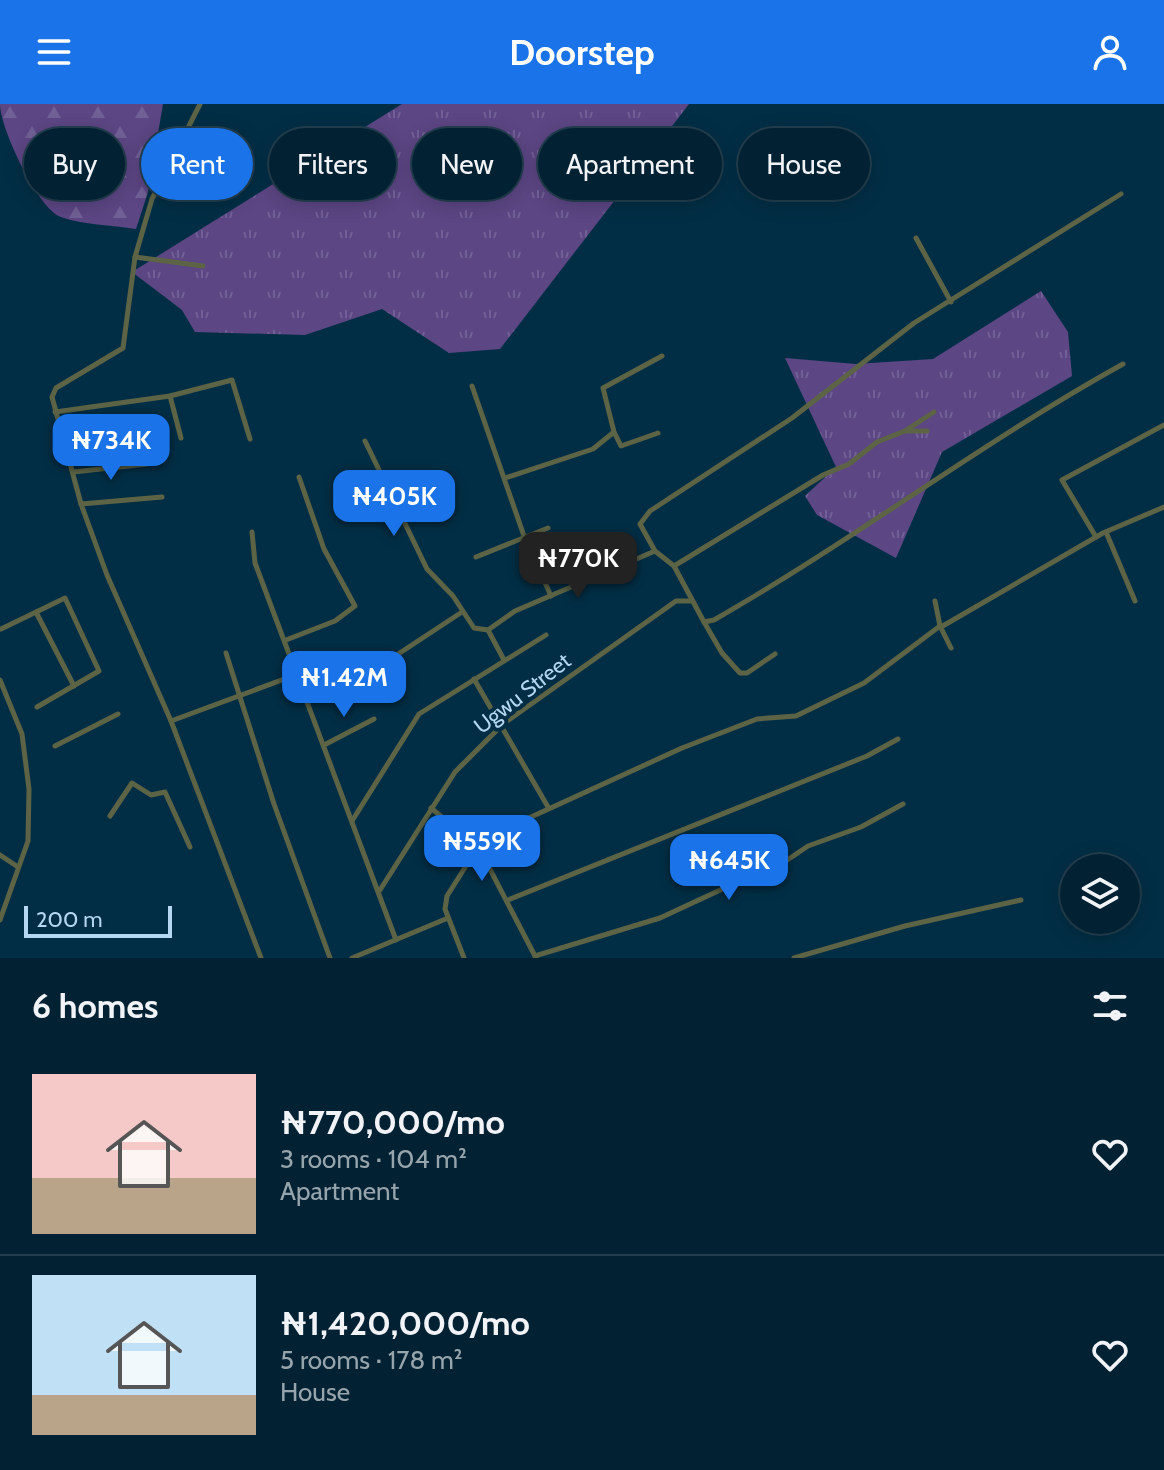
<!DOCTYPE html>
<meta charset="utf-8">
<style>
body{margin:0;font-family:Cabin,sans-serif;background:#0c2a3c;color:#f1f3f6;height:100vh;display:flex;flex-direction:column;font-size:30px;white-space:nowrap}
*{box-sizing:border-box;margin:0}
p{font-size:26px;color:#96a4ac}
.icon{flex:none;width:44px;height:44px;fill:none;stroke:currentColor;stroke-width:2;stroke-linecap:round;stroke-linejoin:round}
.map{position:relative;height:854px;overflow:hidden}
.sheet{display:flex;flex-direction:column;background:#022234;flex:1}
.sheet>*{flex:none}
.top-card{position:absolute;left:24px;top:24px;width:1116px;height:72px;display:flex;gap:16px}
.tools{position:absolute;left:1060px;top:750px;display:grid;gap:16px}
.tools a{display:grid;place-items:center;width:80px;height:80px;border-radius:50%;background:#022234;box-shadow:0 4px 20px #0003,0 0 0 2px #233f4f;font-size:40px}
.scale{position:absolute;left:24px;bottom:20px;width:148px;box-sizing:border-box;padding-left:8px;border:4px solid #b4d8f1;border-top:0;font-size:22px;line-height:28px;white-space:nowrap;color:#b4d8f1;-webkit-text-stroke:6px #022e45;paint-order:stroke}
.price{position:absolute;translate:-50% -68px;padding:0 18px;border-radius:16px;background:#1a73e8;color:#fff;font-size:26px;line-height:52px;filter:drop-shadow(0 2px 4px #0008)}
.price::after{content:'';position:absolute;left:50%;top:48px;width:24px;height:18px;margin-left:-12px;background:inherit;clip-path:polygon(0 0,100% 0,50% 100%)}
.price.active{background:#222;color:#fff}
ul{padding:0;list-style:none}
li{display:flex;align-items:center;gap:24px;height:200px;padding:0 32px}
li+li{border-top:2px solid #233f4f}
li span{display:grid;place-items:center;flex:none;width:224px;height:160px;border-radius:0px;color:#555}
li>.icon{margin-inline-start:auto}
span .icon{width:96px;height:96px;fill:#fffc;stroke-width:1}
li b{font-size:34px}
h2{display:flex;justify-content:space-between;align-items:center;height:96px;padding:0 32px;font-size:34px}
.tag{padding:0 28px;border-radius:36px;background:#022234;box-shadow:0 4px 20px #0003,0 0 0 2px #233f4f;font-size:28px;line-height:72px}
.tag.active{background:#1a73e8;color:#fff}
header{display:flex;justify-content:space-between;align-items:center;height:104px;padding:0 32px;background:#1a73e8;color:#fff;font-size:36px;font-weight:700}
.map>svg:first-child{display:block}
.grass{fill:url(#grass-tufts)}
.forest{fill:url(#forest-firs)}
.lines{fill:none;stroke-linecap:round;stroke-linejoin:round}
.minor{stroke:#5d6446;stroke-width:5}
.labels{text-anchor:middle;stroke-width:8;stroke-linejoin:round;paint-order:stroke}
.street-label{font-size:22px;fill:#b4d8f1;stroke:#022e45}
</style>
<header><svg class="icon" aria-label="menu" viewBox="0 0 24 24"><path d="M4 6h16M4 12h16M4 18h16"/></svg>Doorstep<svg class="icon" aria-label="person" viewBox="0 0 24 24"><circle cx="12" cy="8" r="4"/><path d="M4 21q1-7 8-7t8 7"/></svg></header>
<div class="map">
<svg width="1164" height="854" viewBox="0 0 1164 854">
<defs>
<pattern id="grass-tufts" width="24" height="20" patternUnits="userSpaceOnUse" patternTransform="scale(2)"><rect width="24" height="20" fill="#5c4684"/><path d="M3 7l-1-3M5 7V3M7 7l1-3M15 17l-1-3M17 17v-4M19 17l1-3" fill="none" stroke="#716096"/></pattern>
<pattern id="forest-firs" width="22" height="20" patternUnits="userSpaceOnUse" patternTransform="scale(2)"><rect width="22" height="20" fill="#5c4684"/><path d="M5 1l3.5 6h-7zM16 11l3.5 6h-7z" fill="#716096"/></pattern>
</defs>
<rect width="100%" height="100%" fill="#022e45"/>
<g class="grass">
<polygon points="402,0 689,0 500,245 449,249 382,205 305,231 195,228 182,206 132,168"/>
<polygon points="1041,187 1068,228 1072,272 942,348 896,454 817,411 805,392 836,363 785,254 856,260 933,255"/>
</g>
<path class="forest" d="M 0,0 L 163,0 L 148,88 L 136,125 C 112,121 83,121 61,113 C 38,105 0,24 0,0 Z"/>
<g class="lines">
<g class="minor">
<polyline points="200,0 152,95 135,153 123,244 56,284 52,293 81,400 107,471 171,617 261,854"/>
<path d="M 1121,90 L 914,219 L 792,314 L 650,407 L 640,420 L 655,447 L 674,462 L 704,518 L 714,516 C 854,436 982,338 1123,260"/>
<polyline points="916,134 951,198"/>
<polyline points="135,153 203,162"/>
<polyline points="472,282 524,432 551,492"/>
<polyline points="170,292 181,334"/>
<polyline points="55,308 170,292 232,276 250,335"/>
<polyline points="905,327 927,327"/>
<polyline points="614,328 621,342 658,329"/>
<polyline points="365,337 427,465 453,492 474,524 488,526 504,556"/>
<polyline points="73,368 147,360"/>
<polyline points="505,374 593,345 614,328 603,284 662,252"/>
<polyline points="81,400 162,393"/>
<polyline points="252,428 255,459 396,836"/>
<polyline points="1106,428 1135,497"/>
<polyline points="1096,433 1062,376 1164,321"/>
<polyline points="476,453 548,424"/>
<polyline points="674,462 823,371 849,360 877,338 905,327 934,308"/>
<polyline points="935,497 940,522 951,544"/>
<polyline points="36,508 74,582"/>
<polyline points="704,518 722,549 740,569 747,569 775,550"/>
<polyline points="941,523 1103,429 1164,403"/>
<polyline points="1,525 65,494 99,567 37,603"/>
<polyline points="488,526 515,507 655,447"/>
<polyline points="286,536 335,517 355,502 324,445 299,373"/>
<polyline points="226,549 274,700 330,854"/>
<polyline points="474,575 548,703"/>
<polyline points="0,576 22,630 29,685 28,737 0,816"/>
<polyline points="309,595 383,560 462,508"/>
<polyline points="171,617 298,570"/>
<polyline points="326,640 374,615"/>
<polyline points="55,642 118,610"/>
<polyline points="431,704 479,744 536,854"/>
<polyline points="110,712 132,679 151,691 165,688 190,743"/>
<polyline points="352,717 419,610 546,531"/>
<polyline points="0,751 18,763"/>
<polyline points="380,786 455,668 503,620 676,497 691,497"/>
<polyline points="508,796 867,652 898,635"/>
<polyline points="535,852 660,814 759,768 774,765 808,742 861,723 903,700"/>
<polyline points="352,854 448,814"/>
<polyline points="464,854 445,805 447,792 483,735 682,644 757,615 796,612 864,579 940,522"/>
<polyline points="794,854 905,822 1021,796"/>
</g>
</g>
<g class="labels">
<g class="street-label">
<text transform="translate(522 589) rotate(-38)" y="8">Ugwu Street</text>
</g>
</g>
</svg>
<div class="tools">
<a><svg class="icon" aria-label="layers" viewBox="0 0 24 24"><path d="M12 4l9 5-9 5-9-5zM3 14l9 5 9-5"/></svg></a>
</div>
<div class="scale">200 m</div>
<b class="price" style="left:111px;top:378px">₦734K</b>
<b class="price" style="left:394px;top:434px">₦405K</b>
<b class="price active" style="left:578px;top:496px">₦770K</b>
<b class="price" style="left:344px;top:615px">₦1.42M</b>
<b class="price" style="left:482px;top:779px">₦559K</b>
<b class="price" style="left:729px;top:798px">₦645K</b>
<div class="top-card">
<a class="tag">Buy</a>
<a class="tag active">Rent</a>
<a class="tag">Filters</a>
<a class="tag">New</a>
<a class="tag">Apartment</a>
<a class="tag">House</a>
</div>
</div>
<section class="sheet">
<h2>6 homes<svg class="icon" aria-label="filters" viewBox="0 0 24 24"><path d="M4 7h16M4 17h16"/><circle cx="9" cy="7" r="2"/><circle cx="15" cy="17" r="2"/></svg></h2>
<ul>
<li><span style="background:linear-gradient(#f6c9c9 65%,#b9a48a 0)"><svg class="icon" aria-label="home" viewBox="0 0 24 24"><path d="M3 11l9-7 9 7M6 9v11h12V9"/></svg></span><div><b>₦770,000/mo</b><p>3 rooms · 104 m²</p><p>Apartment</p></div><svg class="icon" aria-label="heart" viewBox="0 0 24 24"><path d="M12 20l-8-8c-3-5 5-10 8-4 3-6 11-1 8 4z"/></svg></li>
<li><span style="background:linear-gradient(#bfe0f5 75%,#b9a48a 0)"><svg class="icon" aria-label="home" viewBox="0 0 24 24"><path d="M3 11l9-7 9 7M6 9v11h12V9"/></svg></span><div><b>₦1,420,000/mo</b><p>5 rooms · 178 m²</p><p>House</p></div><svg class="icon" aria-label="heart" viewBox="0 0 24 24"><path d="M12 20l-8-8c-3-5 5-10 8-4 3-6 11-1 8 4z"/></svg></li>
</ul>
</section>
